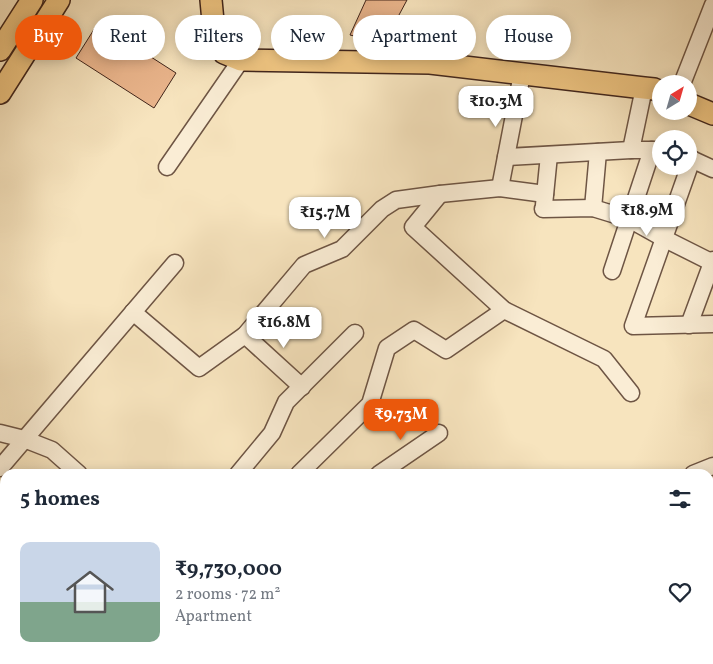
<!DOCTYPE html>
<meta charset="utf-8">
<style>
body{margin:0;font-family:Vollkorn,serif;background:#f6f6f7;color:#1f2937;height:100vh;display:flex;flex-direction:column;font-size:19px;white-space:nowrap}
*{box-sizing:border-box;margin:0}
p{font-size:16px;color:#747a83}
.icon{flex:none;width:28px;height:28px;fill:none;stroke:currentColor;stroke-width:2;stroke-linecap:round;stroke-linejoin:round}
.map{position:relative;flex:1;overflow:hidden}
.details{position:absolute;left:0px;top:469px;width:714px;height:196px;display:flex;flex-direction:column;background:#fff;border-radius:15px 15px 0 0;box-shadow:0 2px 12px #0003}
.details>*{flex:none}
.guide{position:absolute;left:15px;top:15px;width:684px;height:45px;display:flex;gap:10px}
.needle{width:32px;rotate:37deg}
.buttons{position:absolute;left:652px;top:75px;display:grid;gap:10px}
.buttons a{display:grid;place-items:center;width:45px;height:45px;border-radius:50%;background:#fff;box-shadow:0 2px 12px #0003;font-size:25px}
.price{position:absolute;translate:-50% -42px;padding:0 11px;border-radius:10px;background:#fff;color:#222;font-size:16px;line-height:32px;filter:drop-shadow(0 1px 2px #0008)}
.price::after{content:'';position:absolute;left:50%;top:30px;width:15px;height:11px;margin-left:-8px;background:inherit;clip-path:polygon(0 0,100% 0,50% 100%)}
.price.on{background:#ea580c;color:#fff}
ul{padding:0;list-style:none}
li{display:flex;align-items:center;gap:15px;height:125px;padding:0 20px}
li+li{border-top:1px solid #e0e1e3}
li span{display:grid;place-items:center;flex:none;width:140px;height:100px;border-radius:10px;color:#555}
li>.icon{margin-inline-start:auto}
span .icon{width:60px;height:60px;fill:#fffc;stroke-width:1}
li b{font-size:21px}
h2{display:flex;justify-content:space-between;align-items:center;height:60px;padding:0 20px;font-size:21px}
.pill{padding:0 18px;border-radius:22px;background:#fff;box-shadow:0 2px 12px #0003;font-size:18px;line-height:45px}
.pill.on{background:#ea580c;color:#fff}
.map>svg:first-child{display:block}
.building{fill:#eab58c;stroke:#41251b}
.lines{fill:none;stroke-linecap:round;stroke-linejoin:round}
.minor-casing{stroke:#6e5544;stroke-width:19}
.major-casing{stroke:#41251b;stroke-width:24}
.minor{stroke:#faedd5;stroke-width:16}
.major{stroke:#ecc27f;stroke-width:21}
</style>
<div class="map">
<svg width="713" height="664" viewBox="0 0 713 664">
<rect width="100%" height="100%" fill="#f7e4be"/>
<filter id="stains"><feTurbulence type="fractalNoise" baseFrequency=".004" numOctaves="4"/><feColorMatrix values="0 0 0 0 .2 0 0 0 0 .09 0 0 0 0 .02 0 0 0 .5 -.17"/></filter>
<radialGradient id="worn" r=".72"><stop offset=".6" stop-color="#630" stop-opacity="0"/><stop offset="1" stop-color="#630" stop-opacity=".3"/></radialGradient>
<g class="building">
<polygon points="366,0 407,0 384,43 350,35"/>
<polygon points="98,23 176,73 154,108 76,58"/>
<polygon points="0,558 5,562 5,609 0,615"/>
</g>
<g class="lines">
<defs>
<g id="minor">
<polyline points="682,84 713,5"/>
<polyline points="631,150 644,88"/>
<polyline points="506,157 631,150 661,150"/>
<polyline points="689,158 713,169"/>
<polyline points="692,159 633,326 713,324"/>
<polyline points="167,167 241,60"/>
<polyline points="500,188 522,74"/>
<polyline points="440,194 413,227 504,310 604,359 631,393"/>
<polyline points="544,205 549,155"/>
<polyline points="593,208 598,152"/>
<polyline points="543,209 593,208 629,219 663,238 713,263"/>
<polyline points="612,271 652,150"/>
<polyline points="133,312 199,368 245,335 304,265 342,249 382,209 396,200 440,194 500,188 545,194"/>
<polyline points="689,325 713,260"/>
<polyline points="245,335 302,387"/>
<polyline points="0,433 24,439 52,450 79,474"/>
<polyline points="0,468 175,263"/>
<polyline points="238,474 272,433 286,402 355,333"/>
<polyline points="299,474 370,404 387,348 414,330 446,350 504,310"/>
<polyline points="379,474 439,433"/>
<polyline points="693,474 713,466"/>
<polyline points="709,567 713,564"/>
<polyline points="0,631 5,635"/>
<polyline points="33,660 37,664"/>
<polyline points="265,660 269,664"/>
<polyline points="550,660 550,664"/>
<polyline points="55,664 59,660"/>
<polyline points="297,664 300,660"/>
<polyline points="405,664 408,660"/>
<polyline points="474,664 476,660"/>
</g>
<g id="major">
<polyline points="211,0 214,32 224,53 241,60 430,63 644,88 654,89 661,92"/>
<polyline points="0,50 32,0"/>
<polyline points="0,93 59,0"/>
<polyline points="689,104 713,114"/>
</g>
</defs>
<use href="#minor" class="minor-casing"/>
<use href="#major" class="major-casing"/>
<use href="#minor" class="minor"/>
<use href="#major" class="major"/>
</g>
<rect width="100%" height="100%" filter="url(#stains)"/>
<rect width="100%" height="100%" fill="url(#worn)"/>
</svg>
<div class="buttons">
<a><svg class="needle" viewBox="-14 -14 28 28"><path d="M0-13l5 13h-10z" fill="#e53935"/><path d="M0 13l5-13h-10z" fill="#747a83"/></svg></a>
<a><svg class="icon" aria-label="locate" viewBox="0 0 24 24"><circle cx="12" cy="12" r="6"/><path d="M12 2v4M12 18v4M2 12h4M18 12h4"/></svg></a>
</div>
<b class="price" style="left:496px;top:128px">₹10.3M</b>
<b class="price" style="left:647px;top:237px">₹18.9M</b>
<b class="price" style="left:325px;top:239px">₹15.7M</b>
<b class="price" style="left:284px;top:349px">₹16.8M</b>
<b class="price on" style="left:401px;top:441px">₹9.73M</b>
<div class="guide">
<a class="pill on">Buy</a>
<a class="pill">Rent</a>
<a class="pill">Filters</a>
<a class="pill">New</a>
<a class="pill">Apartment</a>
<a class="pill">House</a>
</div>
<section class="details">
<h2>5 homes<svg class="icon" aria-label="filters" viewBox="0 0 24 24"><path d="M4 7h16M4 17h16"/><circle cx="9" cy="7" r="2"/><circle cx="15" cy="17" r="2"/></svg></h2>
<ul>
<li><span style="background:linear-gradient(#c9d6e8 60%,#7fa58c 0)"><svg class="icon" aria-label="home" viewBox="0 0 24 24"><path d="M3 11l9-7 9 7M6 9v11h12V9"/></svg></span><div><b>₹9,730,000</b><p>2 rooms · 72 m²</p><p>Apartment</p></div><svg class="icon" aria-label="heart" viewBox="0 0 24 24"><path d="M12 20l-8-8c-3-5 5-10 8-4 3-6 11-1 8 4z"/></svg></li>
</ul>
</section>
</div>
